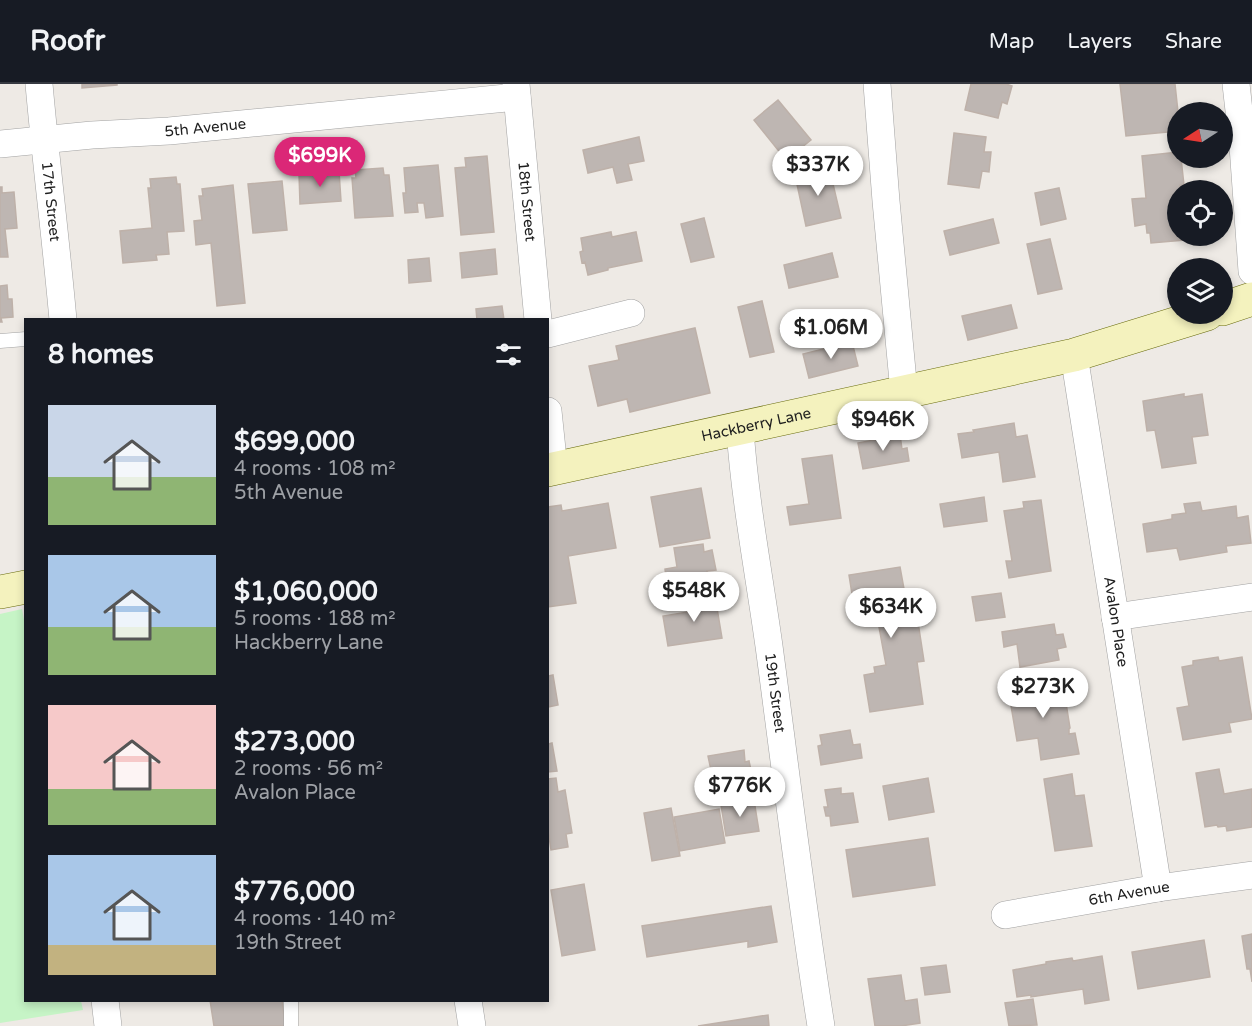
<!DOCTYPE html>
<meta charset="utf-8">
<style>
body{margin:0;font-family:"Varela Round",sans-serif;background:#20242c;color:#f1f3f6;height:100vh;display:flex;flex-direction:column;font-size:22px;white-space:nowrap}
*{box-sizing:border-box;margin:0}
p{font-size:20px;color:#9ea1a6}
.icon{flex:none;width:33px;height:33px;fill:none;stroke:currentColor;stroke-width:2;stroke-linecap:round;stroke-linejoin:round}
.map{position:relative;flex:1;overflow:hidden}
.sheet{position:absolute;left:24px;top:234px;width:525px;height:684px;display:flex;flex-direction:column;background:#171b24;border-radius:0px;box-shadow:0 3px 9px #0003}
.sheet>*{flex:none}
.needle{width:39px;rotate:258deg}
.fabs{position:absolute;left:1167px;top:18px;display:grid;gap:12px}
.fabs a{display:grid;place-items:center;width:66px;height:66px;border-radius:50%;background:#171b24;box-shadow:0 3px 9px #0003;font-size:30px}
.price{position:absolute;translate:-50% -51px;padding:0 14px;border-radius:21px;background:#fff;color:#222;font-size:20px;line-height:39px;filter:drop-shadow(0 2px 3px #0008)}
.price::after{content:'';position:absolute;left:50%;top:36px;width:18px;height:14px;margin-left:-9px;background:inherit;clip-path:polygon(0 0,100% 0,50% 100%)}
.price.current{background:#db2777;color:#fff}
ul{padding:0;list-style:none}
li{display:flex;align-items:center;gap:18px;height:150px;padding:0 24px}
li span{display:grid;place-items:center;flex:none;width:168px;height:120px;border-radius:0px;color:#555}
li>.icon{margin-inline-start:auto}
span .icon{width:72px;height:72px;fill:#fffc;stroke-width:1}
li b{font-size:26px}
h2{display:flex;justify-content:space-between;align-items:center;height:72px;padding:0 24px;font-size:26px}
header{display:flex;align-items:center;gap:36px;box-sizing:border-box;height:84px;padding:0 30px;background:#171b24;border-bottom:2px solid #363941}
header strong{font-size:28px}
nav{display:flex;gap:33px;margin-inline-start:auto;font-size:21px}
.map>svg:first-child{display:block}
.park{fill:#c6f4c6}
.building{fill:#beb6b2;stroke:#beb1a9;stroke-width:1.5}
.lines{fill:none;stroke-linecap:round;stroke-linejoin:round}
.lane-casing{stroke:#a2a2a2;stroke-width:15}
.street-casing{stroke:#a2a2a2;stroke-width:28}
.secondary-casing{stroke:#696c0f;stroke-width:34}
.lane{stroke:#fff;stroke-width:14}
.street{stroke:#fff;stroke-width:27}
.secondary{stroke:#f4f2be;stroke-width:33}
.labels{text-anchor:middle;stroke-width:6;stroke-linejoin:round;paint-order:stroke}
.street-label{font-size:15px;fill:#1e1e1e;stroke:#fff}
</style>
<header>
<strong>Roofr</strong>
<nav><a>Map</a><a>Layers</a><a>Share</a></nav>
</header>
<div class="map">
<svg width="1252" height="942" viewBox="0 0 1252 942">
<rect width="100%" height="100%" fill="#eeeae5"/>
<polygon class="park" points="22,525 26,547 26,916 81,917 83,926 0,939 0,530"/>
<g class="building">
<polygon points="82,0 117,0 117,1 82,4"/>
<polygon points="971,0 1006,0 1012,2 1007,20 1002,18 998,34 965,26"/>
<polygon points="1120,0 1175,0 1178,28 1178,47 1126,52"/>
<polygon points="778,16 811,56 786,76 754,36"/>
<polygon points="954,49 986,53 984,68 991,68 989,88 982,87 979,104 948,100"/>
<polygon points="639,53 644,77 628,80 632,96 617,99 613,83 588,89 583,66"/>
<polygon points="1178,68 1178,74 1181,74 1184,101 1180,101 1180,106 1178,106 1178,152 1185,152 1185,156 1151,159 1150,149 1147,149 1146,140 1135,142 1132,115 1146,114 1142,72"/>
<polygon points="487,72 494,148 461,151 455,84 466,83 465,74"/>
<polygon points="438,81 443,132 426,134 424,119 417,119 418,128 405,129 403,109 406,109 404,84"/>
<polygon points="829,83 841,134 806,142 795,91"/>
<polygon points="383,84 384,91 389,91 393,132 355,134 352,94 356,94 355,86"/>
<polygon points="339,87 341,117 300,120 299,90"/>
<polygon points="176,93 177,100 180,100 184,147 167,148 169,170 156,171 157,176 123,179 120,147 152,144 148,104 151,104 150,95"/>
<polygon points="282,97 287,146 253,149 248,100"/>
<polygon points="233,101 245,219 217,222 211,159 196,161 194,137 202,136 199,112 203,112 202,105"/>
<polygon points="0,103 2,103 2,109 14,108 17,144 5,145 8,173 0,173"/>
<polygon points="1059,104 1066,135 1041,141 1035,109"/>
<polygon points="704,134 714,173 691,178 681,140"/>
<polygon points="993,135 999,159 950,171 944,147"/>
<polygon points="611,148 612,153 636,148 642,177 608,184 608,186 588,191 585,178 582,179 580,168 583,167 581,154"/>
<polygon points="1050,155 1062,205 1038,210 1027,160"/>
<polygon points="495,165 497,190 462,194 460,169"/>
<polygon points="832,169 838,193 789,204 784,181"/>
<polygon points="429,174 431,197 409,199 408,176"/>
<polygon points="7,201 8,215 12,215 13,233 1,234 2,238 0,238 0,202"/>
<polygon points="762,217 774,268 750,273 738,223"/>
<polygon points="1011,221 1017,244 968,256 962,232"/>
<polygon points="502,222 504,236 477,236 476,225"/>
<polygon points="695,244 710,309 630,328 627,315 598,322 589,282 619,276 616,262"/>
<polygon points="852,258 858,282 809,294 803,270"/>
<polygon points="1184,310 1184,313 1202,310 1208,351 1192,353 1196,379 1162,384 1155,346 1147,347 1143,317"/>
<polygon points="1014,339 1016,353 1027,351 1035,393 1003,398 999,368 962,374 958,350 974,348 973,346"/>
<polygon points="900,351 902,365 907,364 909,377 863,385 858,359"/>
<polygon points="832,371 841,434 790,441 787,423 809,420 802,375"/>
<polygon points="701,404 710,454 660,463 651,413"/>
<polygon points="984,413 987,437 944,443 940,420"/>
<polygon points="1041,416 1051,487 1009,494 1006,477 1012,477 1004,427 1024,424 1023,418"/>
<polygon points="1200,418 1202,427 1236,422 1237,434 1248,432 1251,459 1226,462 1227,468 1180,476 1177,464 1147,468 1143,440 1172,435 1172,431 1186,429 1184,420"/>
<polygon points="608,419 616,464 568,472 576,519 548,523 548,423 561,421 562,427"/>
<polygon points="703,460 704,468 712,466 716,486 707,487 708,495 667,501 665,485 677,483 674,464"/>
<polygon points="900,483 908,527 916,525 924,577 917,578 923,620 870,628 864,591 875,589 874,583 886,581 877,532 865,534 864,528 855,529 849,491"/>
<polygon points="1001,509 1005,533 976,537 972,513"/>
<polygon points="715,512 722,554 668,562 663,532 688,528 686,517"/>
<polygon points="1054,540 1056,551 1063,550 1066,563 1057,565 1059,576 1020,583 1017,560 1004,563 1002,548"/>
<polygon points="1218,573 1219,577 1242,573 1252,635 1229,639 1231,648 1183,656 1177,624 1189,622 1182,583 1193,581 1193,577"/>
<polygon points="553,591 558,621 548,623 548,592"/>
<polygon points="1059,596 1063,620 1066,619 1070,644 1069,645 1069,650 1075,649 1079,670 1041,676 1038,654 1017,657 1008,604"/>
<polygon points="850,646 853,661 860,660 862,674 821,681 818,662 822,661 820,651"/>
<polygon points="552,659 557,687 548,688 548,660"/>
<polygon points="744,666 745,678 749,677 751,686 747,687 749,698 719,703 718,696 715,697 714,691 712,691 708,672"/>
<polygon points="1219,685 1224,710 1252,705 1252,743 1227,747 1226,742 1218,743 1217,741 1205,743 1196,689"/>
<polygon points="1072,690 1075,712 1084,711 1092,762 1055,767 1044,695"/>
<polygon points="556,694 558,708 565,706 572,749 566,750 568,763 551,766 548,746 548,695"/>
<polygon points="928,694 934,728 889,736 883,702"/>
<polygon points="841,704 841,710 853,709 858,738 831,742 830,732 826,732 824,723 828,723 825,706"/>
<polygon points="754,716 759,747 726,752 721,721"/>
<polygon points="671,724 680,772 652,777 644,729"/>
<polygon points="719,725 725,759 680,767 674,733"/>
<polygon points="928,754 935,801 853,813 846,766"/>
<polygon points="584,800 595,866 562,872 551,806"/>
<polygon points="771,822 777,858 748,863 748,857 647,873 642,842"/>
<polygon points="1252,850 1252,898 1250,885 1247,885 1242,852"/>
<polygon points="1204,856 1210,893 1138,905 1132,868"/>
<polygon points="1102,872 1109,916 1085,920 1083,905 1031,913 1031,911 1017,913 1013,886 1046,880 1046,878 1072,874 1073,877"/>
<polygon points="946,881 950,908 925,911 921,884"/>
<polygon points="901,891 905,917 917,915 920,939 901,942 875,942 868,895"/>
<polygon points="1033,915 1037,941 1009,942 1005,919"/>
<polygon points="210,916 282,916 285,942 214,942"/>
<polygon points="768,931 769,942 698,942"/>
</g>
<g class="lines">
<defs>
<g id="lane">
<polyline points="0,257 26,255"/>
<polyline points="291,916 291,942"/>
</g>
<g id="street">
<path id="s1" d="M 39,0 C 46,79 56,157 63,236"/>
<path id="s2" d="M 516,0 L 538,236"/>
<polyline points="877,0 886,117 904,308"/>
<polyline points="1236,0 1243,62 1252,187"/>
<path id="s3" d="M 0,60 L 92,51 L 169,47 L 304,34 L 517,13"/>
<polyline points="548,250 631,229"/>
<path id="s4" d="M 1074,271 L 1158,804"/>
<polyline points="548,327 554,385"/>
<path id="s5" d="M 740,345 C 745,418 759,490 769,562 C 786,689 801,816 821,942"/>
<polyline points="1115,533 1252,513"/>
<path id="s6" d="M 1005,831 L 1158,804 L 1252,791"/>
<polyline points="105,916 108,942"/>
<polyline points="468,916 472,942"/>
</g>
<g id="secondary">
<polyline points="1222,225 1252,215"/>
<path id="s7" d="M 548,386 L 1074,271 L 1207,230"/>
<polyline points="0,508 26,503"/>
</g>
</defs>
<use href="#lane" class="lane-casing"/>
<use href="#street" class="street-casing"/>
<use href="#secondary" class="secondary-casing"/>
<use href="#lane" class="lane"/>
<use href="#street" class="street"/>
<use href="#secondary" class="secondary"/>
</g>
<g class="labels">
<g class="street-label">
<text dy="5" stroke="none"><textPath href="#s3" startOffset="206">5th Avenue</textPath></text>
<text dy="5" stroke="none"><textPath href="#s1" startOffset="118">17th Street</textPath></text>
<text dy="5" stroke="none"><textPath href="#s2" startOffset="118">18th Street</textPath></text>
<text dy="5" stroke="none"><textPath href="#s7" startOffset="213">Hackberry Lane</textPath></text>
<text dy="5" stroke="none"><textPath href="#s4" startOffset="270">Avalon Place</textPath></text>
<text dy="5" stroke="none"><textPath href="#s5" startOffset="266">19th Street</textPath></text>
<text dy="5" stroke="none"><textPath href="#s6" startOffset="126">6th Avenue</textPath></text>
</g>
</g>
</svg>
<div class="fabs">
<a><svg class="needle" viewBox="-14 -14 28 28"><path d="M0-13l5 13h-10z" fill="#e53935"/><path d="M0 13l5-13h-10z" fill="#9ea1a6"/></svg></a>
<a><svg class="icon" aria-label="locate" viewBox="0 0 24 24"><circle cx="12" cy="12" r="6"/><path d="M12 2v4M12 18v4M2 12h4M18 12h4"/></svg></a>
<a><svg class="icon" aria-label="layers" viewBox="0 0 24 24"><path d="M12 4l9 5-9 5-9-5zM3 14l9 5 9-5"/></svg></a>
</div>
<b class="price current" style="left:320px;top:104px">$699K</b>
<b class="price" style="left:818px;top:113px">$337K</b>
<b class="price" style="left:831px;top:276px">$1.06M</b>
<b class="price" style="left:883px;top:368px">$946K</b>
<b class="price" style="left:694px;top:539px">$548K</b>
<b class="price" style="left:891px;top:555px">$634K</b>
<b class="price" style="left:1043px;top:635px">$273K</b>
<b class="price" style="left:740px;top:734px">$776K</b>
<section class="sheet">
<h2>8 homes<svg class="icon" aria-label="filters" viewBox="0 0 24 24"><path d="M4 7h16M4 17h16"/><circle cx="9" cy="7" r="2"/><circle cx="15" cy="17" r="2"/></svg></h2>
<ul>
<li><span style="background:linear-gradient(#c9d6e8 60%,#8fb573 0)"><svg class="icon" aria-label="home" viewBox="0 0 24 24"><path d="M3 11l9-7 9 7M6 9v11h12V9"/></svg></span><div><b>$699,000</b><p>4 rooms · 108 m²</p><p>5th Avenue</p></div></li>
<li><span style="background:linear-gradient(#a9c7e8 60%,#8fb573 0)"><svg class="icon" aria-label="home" viewBox="0 0 24 24"><path d="M3 11l9-7 9 7M6 9v11h12V9"/></svg></span><div><b>$1,060,000</b><p>5 rooms · 188 m²</p><p>Hackberry Lane</p></div></li>
<li><span style="background:linear-gradient(#f6c9c9 70%,#8fb573 0)"><svg class="icon" aria-label="home" viewBox="0 0 24 24"><path d="M3 11l9-7 9 7M6 9v11h12V9"/></svg></span><div><b>$273,000</b><p>2 rooms · 56 m²</p><p>Avalon Place</p></div></li>
<li><span style="background:linear-gradient(#a9c7e8 75%,#c2b280 0)"><svg class="icon" aria-label="home" viewBox="0 0 24 24"><path d="M3 11l9-7 9 7M6 9v11h12V9"/></svg></span><div><b>$776,000</b><p>4 rooms · 140 m²</p><p>19th Street</p></div></li>
</ul>
</section>
</div>
